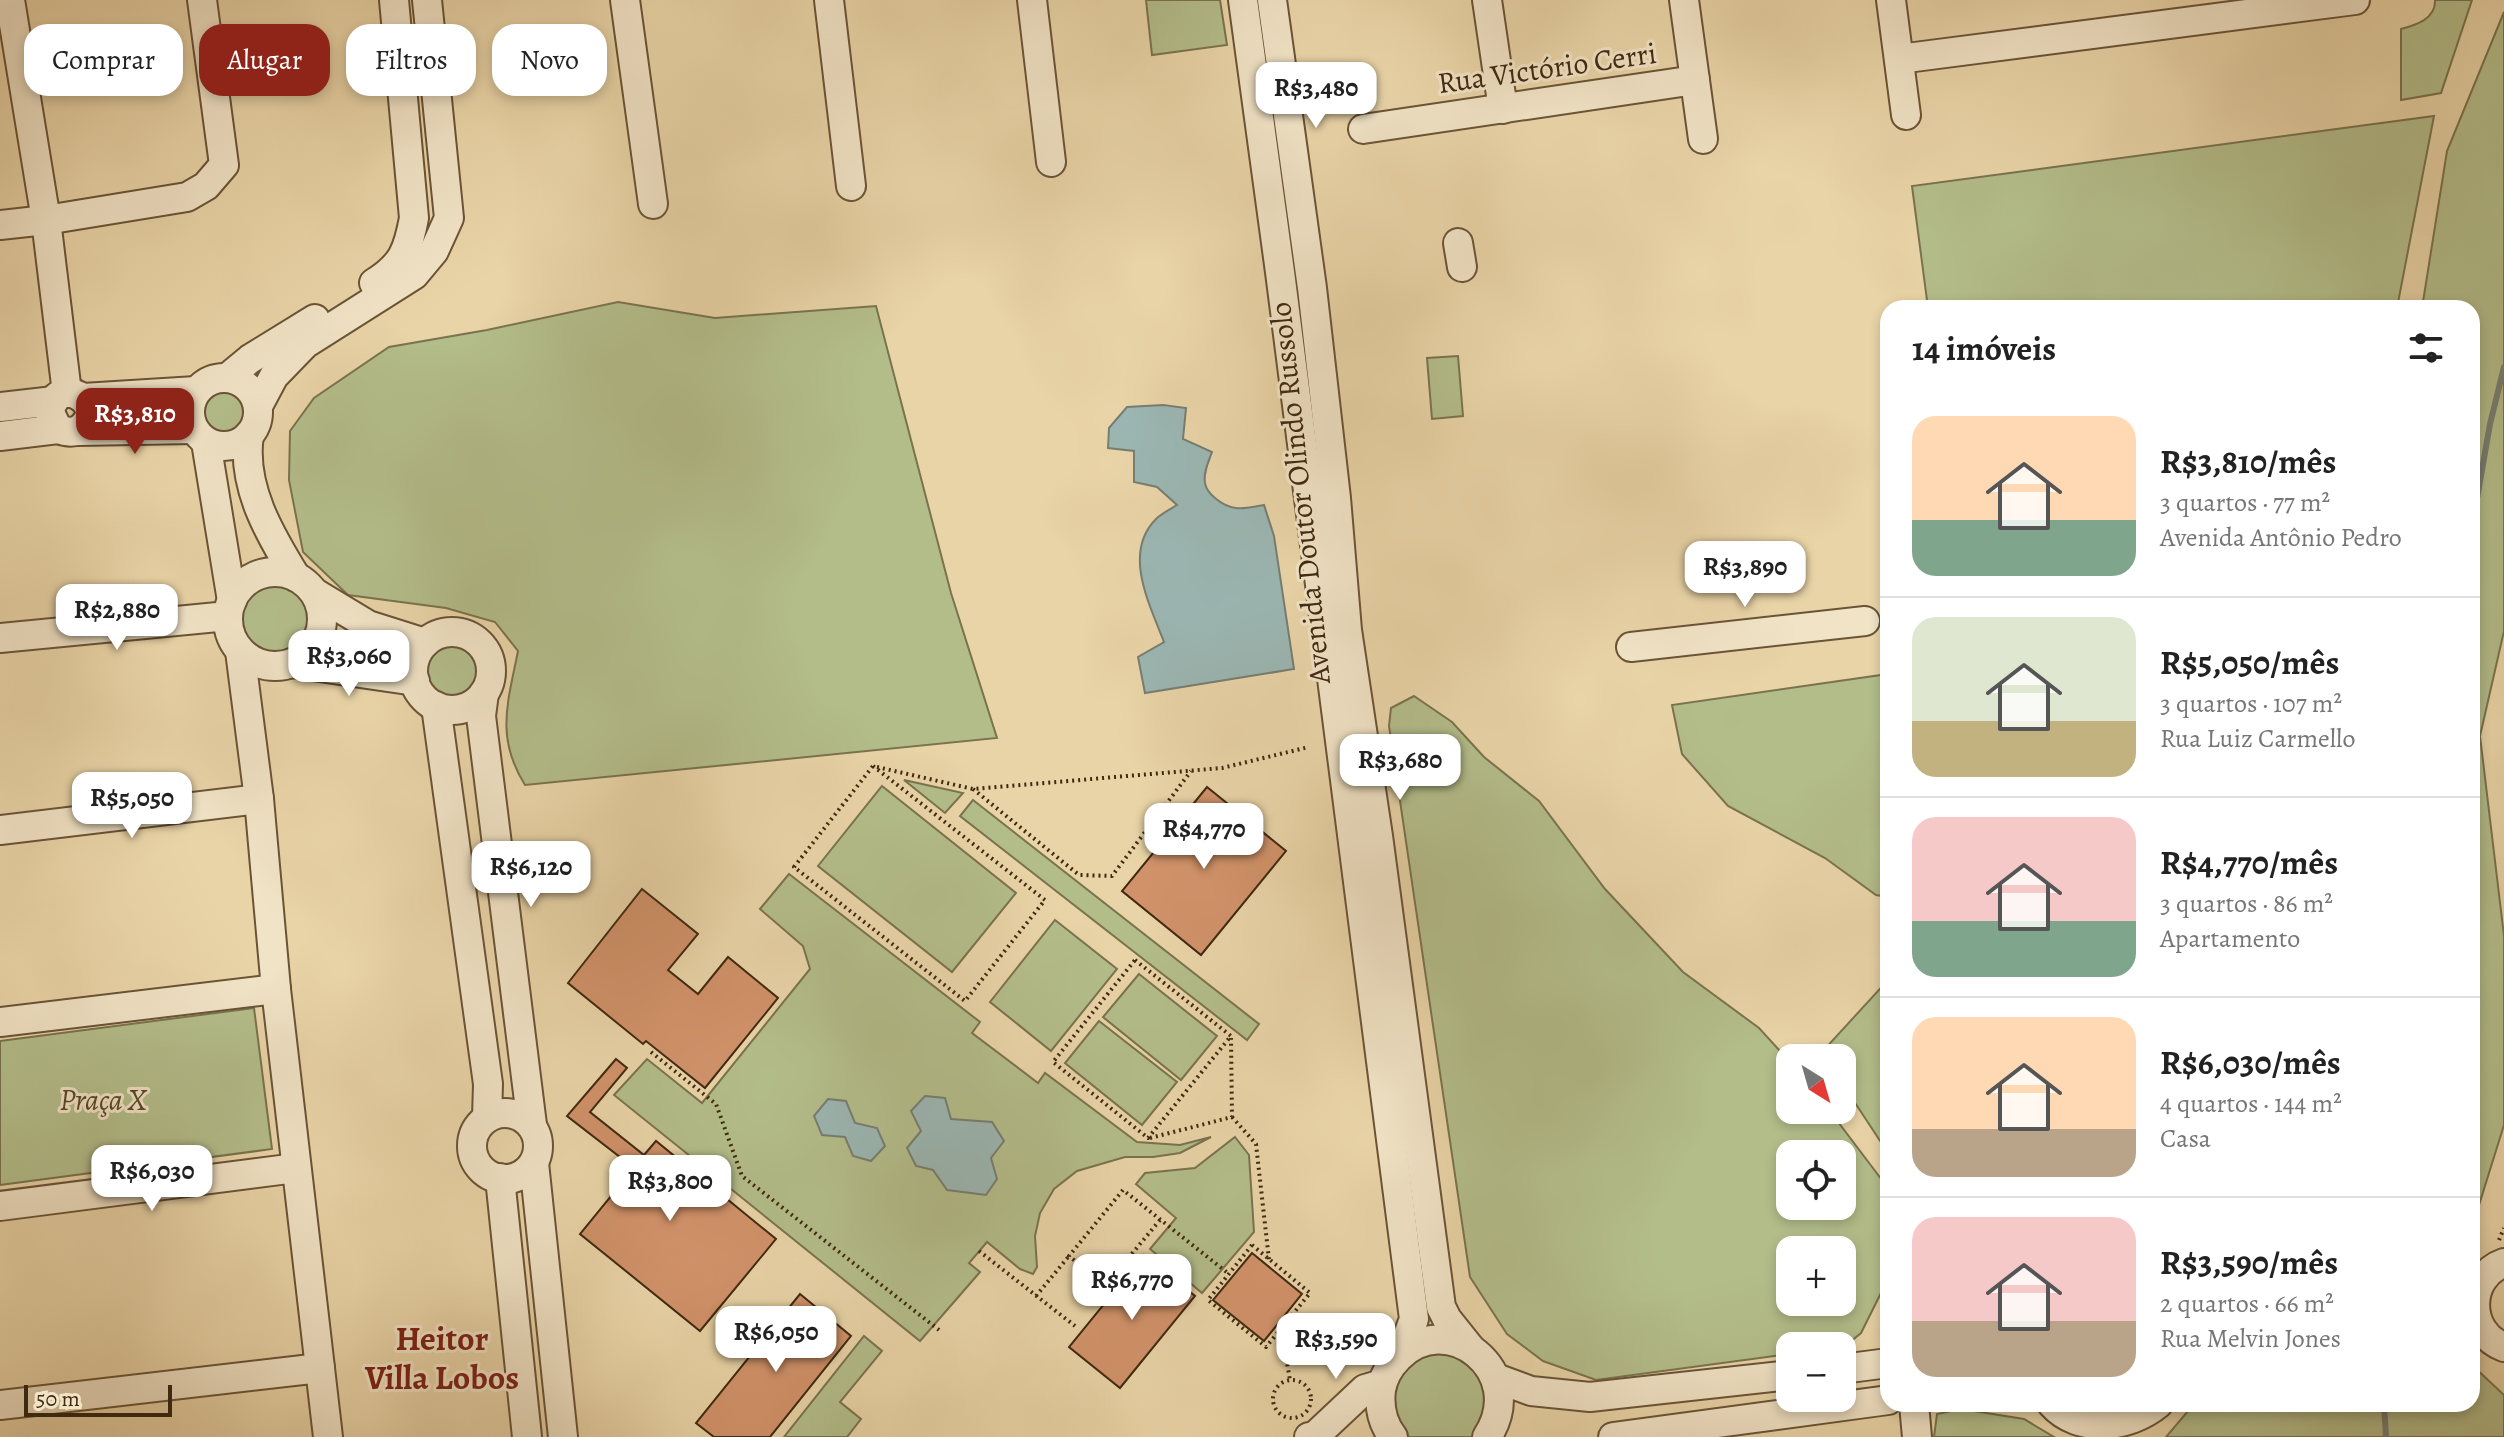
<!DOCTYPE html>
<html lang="pt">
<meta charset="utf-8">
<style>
body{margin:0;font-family:Alegreya,serif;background:#f2f2f2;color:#222;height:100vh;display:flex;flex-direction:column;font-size:30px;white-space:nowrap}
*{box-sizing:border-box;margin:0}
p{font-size:26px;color:#767676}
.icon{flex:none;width:44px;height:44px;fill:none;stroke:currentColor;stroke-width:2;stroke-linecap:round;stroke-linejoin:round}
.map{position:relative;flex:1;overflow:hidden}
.side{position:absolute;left:1880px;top:300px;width:600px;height:1112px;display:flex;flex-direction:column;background:#fff;border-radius:24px;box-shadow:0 4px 12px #0003}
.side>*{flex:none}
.top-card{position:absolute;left:24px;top:24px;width:760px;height:72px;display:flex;gap:16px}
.needle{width:52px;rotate:143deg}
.tools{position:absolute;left:1776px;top:1044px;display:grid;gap:16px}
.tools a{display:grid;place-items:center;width:80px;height:80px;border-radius:16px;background:#fff;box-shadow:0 4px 12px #0003;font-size:40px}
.scale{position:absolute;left:24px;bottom:20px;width:148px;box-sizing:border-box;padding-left:8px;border:4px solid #402911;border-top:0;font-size:22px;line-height:28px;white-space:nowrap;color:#402911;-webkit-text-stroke:6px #f1e3c6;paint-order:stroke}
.price{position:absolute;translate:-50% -68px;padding:0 18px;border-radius:16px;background:#fff;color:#222;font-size:26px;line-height:52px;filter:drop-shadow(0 2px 4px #0008)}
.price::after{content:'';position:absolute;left:50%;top:48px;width:24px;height:18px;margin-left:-12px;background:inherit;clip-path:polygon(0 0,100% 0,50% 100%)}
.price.selected{background:#8f2418;color:#fff}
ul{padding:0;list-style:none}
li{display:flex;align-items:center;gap:24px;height:200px;padding:0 32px}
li+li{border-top:2px solid #e0e0e0}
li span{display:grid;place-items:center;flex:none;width:224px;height:160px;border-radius:24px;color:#555}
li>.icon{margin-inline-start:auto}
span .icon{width:96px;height:96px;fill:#fffc;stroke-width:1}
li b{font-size:34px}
h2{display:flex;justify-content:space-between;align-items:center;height:96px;padding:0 32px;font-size:34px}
.tag{padding:0 28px;border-radius:24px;background:#fff;box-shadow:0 4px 12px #0003;font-size:28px;line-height:72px}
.tag.selected{background:#8f2418;color:#fff}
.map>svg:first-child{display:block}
.green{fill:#b3bd8a;stroke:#7a734e;stroke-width:2;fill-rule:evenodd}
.water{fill:#9bb6b2;stroke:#777e72;stroke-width:2}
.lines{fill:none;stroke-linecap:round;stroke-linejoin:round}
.stream{stroke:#777e72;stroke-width:6}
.building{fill:#d1926a;stroke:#402911;stroke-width:2}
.minor-casing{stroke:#6a5436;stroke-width:32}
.path{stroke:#402911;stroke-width:4;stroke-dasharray:2 4;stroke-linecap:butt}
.minor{stroke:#f1e3c6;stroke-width:28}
.labels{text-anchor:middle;stroke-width:6;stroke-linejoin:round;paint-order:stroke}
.street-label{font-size:30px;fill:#402911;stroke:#f1e3c6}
.park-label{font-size:30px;font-style:italic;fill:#574729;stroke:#f1e3c6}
.quarter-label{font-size:34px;font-weight:bold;fill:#7a1f14;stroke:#f1e3c6}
</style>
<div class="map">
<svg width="2504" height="1437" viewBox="0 0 2504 1437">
<rect width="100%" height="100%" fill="#e9d4a7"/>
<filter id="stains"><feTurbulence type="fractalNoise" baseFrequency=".0025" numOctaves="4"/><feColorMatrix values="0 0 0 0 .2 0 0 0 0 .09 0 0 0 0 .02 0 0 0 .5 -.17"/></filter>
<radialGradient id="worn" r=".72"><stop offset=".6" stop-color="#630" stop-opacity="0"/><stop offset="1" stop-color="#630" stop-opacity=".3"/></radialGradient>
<g class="green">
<polygon points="1146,0 1220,0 1227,45 1152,55"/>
<path d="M 2435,0 L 2472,0 L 2441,93 L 2401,100 L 2401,29 C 2416,25 2436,19 2435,0 Z"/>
<polygon points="2504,12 2504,631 2480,736 2504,936 2504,1125 2474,1221 2472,1222 2472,308 2422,308 2447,151"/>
<polygon points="2434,116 2397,308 1928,308 1912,186"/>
<path d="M 618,302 L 715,318 L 876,306 L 951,593 L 997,738 L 525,785 C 495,737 508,702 518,651 L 495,622 L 446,608 L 348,595 L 303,552 L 289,480 L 290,431 L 314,398 L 389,347 L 487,330 Z"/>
<polygon points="1458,356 1463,416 1432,419 1427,358"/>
<circle cx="224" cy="412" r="25"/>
<circle cx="275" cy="619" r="38"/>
<circle cx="452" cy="671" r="30"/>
<polygon points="1888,674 1888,897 1876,895 1825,858 1728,806 1682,754 1672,705"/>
<path d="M 1414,696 L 1452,722 L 1484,757 L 1539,801 L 1605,889 L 1683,972 L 1759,1028 L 1790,1062 L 1790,1110 L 1829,1110 L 1888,1188 L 1888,1288 L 1883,1289 L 1861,1333 L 1844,1347 L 1790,1346 L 1790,1354 L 1596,1380 L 1543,1361 L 1507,1334 L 1470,1277 L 1389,726 L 1391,708 ZM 1790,1154 L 1842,1154 L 1842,1206 L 1790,1206 ZM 1790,1250 L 1842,1250 L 1842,1302 L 1790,1302 Z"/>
<polygon points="904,780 963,793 945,813"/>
<polygon points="882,786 1016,893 952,972 818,866"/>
<polygon points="973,800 1259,1024 1247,1040 960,816"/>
<polygon points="789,874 980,1022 972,1033 1038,1083 1045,1073 1137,1142 1180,1145 1211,1137 1180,1153 1153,1157 1125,1157 1077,1171 1054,1189 1040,1213 1035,1236 1037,1267 1033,1274 1020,1269 987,1242 969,1263 980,1272 920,1341 614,1095 647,1059 702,1103 810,969 803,946 760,909"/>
<polygon points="1055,920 1117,969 1051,1051 990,1002"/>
<polygon points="1139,974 1217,1036 1181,1080 1103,1017"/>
<polygon points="1888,980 1888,1153 1842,1083 1842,1058 1826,1058 1822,1052"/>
<polygon points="254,1008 272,1149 0,1185 0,1041"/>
<polygon points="1099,1021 1177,1082 1142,1125 1065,1063"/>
<polygon points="1235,1137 1249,1155 1254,1232 1202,1293 1150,1249 1176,1218 1136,1184 1145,1173 1195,1168"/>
<polygon points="864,1336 882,1351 840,1402 861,1419 847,1437 784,1437"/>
<polygon points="1442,1349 1472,1361 1491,1403 1475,1437 1405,1437 1397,1429 1392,1383 1412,1358"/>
<polygon points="2472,1365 2504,1395 2504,1437 2166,1437 2194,1404 2472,1404"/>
<polygon points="1961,1409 2024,1419 2054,1437 1934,1437 1937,1414"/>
</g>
<g class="water">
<path d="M 1163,405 L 1186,408 L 1183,439 L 1212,452 C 1209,461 1203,472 1205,483 C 1206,489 1210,494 1215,498 C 1231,512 1244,509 1264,505 L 1274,536 L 1294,669 L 1145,693 L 1138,657 L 1164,642 C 1150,605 1122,553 1156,519 C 1162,513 1171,509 1177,505 L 1157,487 L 1134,482 L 1134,451 L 1108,448 L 1109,428 L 1127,407 Z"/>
<polygon points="925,1096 945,1098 951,1119 992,1122 1004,1141 991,1158 997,1179 986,1195 947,1190 933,1170 916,1166 907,1148 921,1131 911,1111"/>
<polygon points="828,1099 846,1101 855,1123 877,1128 885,1146 871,1161 853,1156 845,1137 822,1135 814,1116"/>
</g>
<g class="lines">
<g class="stream">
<polyline points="2472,527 2490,424 2504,367"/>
<polyline points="2472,985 2472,994"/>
<polyline points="2384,1404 2386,1437"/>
</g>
</g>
<g class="building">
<polygon points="1207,787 1286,851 1201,955 1122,891"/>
<polygon points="642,889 698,934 668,970 698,994 728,957 778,998 705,1088 646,1041 643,1044 568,983"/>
<polygon points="616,1059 627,1068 590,1112 644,1155 656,1141 776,1239 700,1331 580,1234 634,1168 567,1116"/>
<polygon points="1252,1253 1302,1294 1264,1341 1213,1300"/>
<polygon points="1144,1255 1195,1296 1120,1388 1069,1347"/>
<polygon points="800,1294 851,1336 770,1437 714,1437 696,1423"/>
</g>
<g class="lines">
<defs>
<g id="minor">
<polyline points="10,0 46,220 67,393"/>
<polyline points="625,0 653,204"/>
<polyline points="829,0 851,186"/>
<polyline points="1032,0 1051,162"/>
<polyline points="1243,0 1280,272 1414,1319 1401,1354"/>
<polyline points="1272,0 1312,288 1336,498 1347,630 1378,836 1441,1307 1447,1319 1471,1349"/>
<polyline points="1487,0 1503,109"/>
<polyline points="1684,0 1703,139"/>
<polyline points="1891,0 1906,115"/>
<polyline points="1899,59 2355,0"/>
<polyline points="1363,129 1695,80"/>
<polyline points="0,225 46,220 187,197 206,186 224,165 202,0"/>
<polyline points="1458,243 1462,267"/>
<path d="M 374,283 C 403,265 408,250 414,218 L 394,0"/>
<circle cx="224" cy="412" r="34"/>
<polyline points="227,378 250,359 315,319"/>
<polyline points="83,398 196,391"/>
<polyline points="258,406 274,376 305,344 414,275 434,251 449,218 427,0"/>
<polyline points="0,407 54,401"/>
<polyline points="77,431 193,429"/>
<path d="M 249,435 C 241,486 270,535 296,577"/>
<path d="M 0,436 L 58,429 C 66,432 75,434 82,427 C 110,404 55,371 50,413 L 58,429"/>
<polyline points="206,442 232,601"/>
<circle cx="275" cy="619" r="47"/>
<polyline points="315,593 368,625 425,643"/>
<circle cx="452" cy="671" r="39"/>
<polyline points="0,638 228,616"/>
<polyline points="1631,647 1865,621"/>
<polyline points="240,651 259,799 276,989 328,1437"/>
<polyline points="292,663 415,681"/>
<polyline points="484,693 481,716 532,1125"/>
<polyline points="436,706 488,1084 487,1118"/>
<polyline points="0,830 259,799"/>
<polyline points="0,1022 276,989"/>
<circle cx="505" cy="1146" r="33"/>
<polyline points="534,1163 563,1437"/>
<polyline points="500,1178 527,1437"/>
<polyline points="0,1206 296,1168"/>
<path d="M 2504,1263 C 2465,1277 2466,1333 2504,1347"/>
<polyline points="1842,1369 1888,1363"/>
<polyline points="1496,1378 1531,1391 1590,1397 1790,1375"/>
<polyline points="1914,1404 1917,1437"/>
<path d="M 2052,1404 C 2079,1434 2129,1428 2158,1404"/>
<polyline points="0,1405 320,1368"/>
<polyline points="1309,1437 1315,1436 1365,1389 1382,1384"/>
<path d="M 1393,1437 C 1382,1423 1379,1407 1381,1390 C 1383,1378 1389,1367 1398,1358 C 1446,1307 1530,1371 1487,1437"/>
<polyline points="1613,1437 1888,1400"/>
</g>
</defs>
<use href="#minor" class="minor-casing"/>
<g class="path">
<polygon points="873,766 1045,900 965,1001 794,867"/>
<polyline points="877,767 973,789 1222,768 1309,747"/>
<polyline points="973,789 1079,875 1112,876 1191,771"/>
<polygon points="1135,960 1231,1036 1148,1138 1053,1062"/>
<polyline points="651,1052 716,1104 742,1176 939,1330"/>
<polyline points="1232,1117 1256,1144 1269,1260"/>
<polyline points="1150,1138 1232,1117 1231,1038"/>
<polyline points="1160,1220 1105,1286 1069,1256 1123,1190 1229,1274"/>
<polyline points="2499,1240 2504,1228"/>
<polygon points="1252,1245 1310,1293 1266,1347 1208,1300"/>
<polyline points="979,1251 1075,1326"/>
<polyline points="1036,1296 1069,1256"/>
<polyline points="1290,1318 1349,1364"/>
<polyline points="1281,1329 1290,1380"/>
<circle cx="1292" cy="1399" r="19"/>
</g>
<use href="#minor" class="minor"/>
</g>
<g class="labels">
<g class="street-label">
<text transform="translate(1547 68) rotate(-8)" y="10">Rua Victório Cerri</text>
<text transform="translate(1300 493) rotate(-96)" y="10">Avenida Doutor Olindo Russolo</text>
</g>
<g class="park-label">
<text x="103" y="1110">Praça X</text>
</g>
<g class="quarter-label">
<text x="442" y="1350">Heitor<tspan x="442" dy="39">Villa Lobos</tspan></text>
</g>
</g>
<rect width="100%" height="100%" filter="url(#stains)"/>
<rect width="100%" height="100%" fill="url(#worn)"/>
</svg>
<div class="tools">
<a><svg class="needle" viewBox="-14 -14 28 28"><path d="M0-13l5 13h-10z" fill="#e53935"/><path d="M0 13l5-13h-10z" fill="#767676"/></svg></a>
<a><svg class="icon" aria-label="locate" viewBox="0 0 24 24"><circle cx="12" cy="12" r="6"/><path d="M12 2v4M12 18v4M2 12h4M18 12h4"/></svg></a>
<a>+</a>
<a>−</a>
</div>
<div class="scale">50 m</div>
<b class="price" style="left:1316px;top:130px">R$3,480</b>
<b class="price selected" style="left:135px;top:456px">R$3,810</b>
<b class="price" style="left:1745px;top:609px">R$3,890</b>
<b class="price" style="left:117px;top:652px">R$2,880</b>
<b class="price" style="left:349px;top:698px">R$3,060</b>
<b class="price" style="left:1400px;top:802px">R$3,680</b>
<b class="price" style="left:132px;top:840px">R$5,050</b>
<b class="price" style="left:1204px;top:871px">R$4,770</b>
<b class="price" style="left:531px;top:909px">R$6,120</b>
<b class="price" style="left:152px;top:1213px">R$6,030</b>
<b class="price" style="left:670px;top:1223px">R$3,800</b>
<b class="price" style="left:1132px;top:1322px">R$6,770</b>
<b class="price" style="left:776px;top:1374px">R$6,050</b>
<b class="price" style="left:1336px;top:1381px">R$3,590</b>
<div class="top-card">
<a class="tag">Comprar</a>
<a class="tag selected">Alugar</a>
<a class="tag">Filtros</a>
<a class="tag">Novo</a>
</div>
<section class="side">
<h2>14 imóveis<svg class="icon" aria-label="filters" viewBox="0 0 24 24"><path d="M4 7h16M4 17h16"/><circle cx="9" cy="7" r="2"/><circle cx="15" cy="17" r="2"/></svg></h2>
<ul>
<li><span style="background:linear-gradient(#ffd9b3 65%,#7fa58c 0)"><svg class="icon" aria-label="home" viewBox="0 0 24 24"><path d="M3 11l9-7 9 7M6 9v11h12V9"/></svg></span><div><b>R$3,810/mês</b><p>3 quartos · 77 m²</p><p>Avenida Antônio Pedro</p></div></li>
<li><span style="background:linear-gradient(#dfe7d0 65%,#c2b280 0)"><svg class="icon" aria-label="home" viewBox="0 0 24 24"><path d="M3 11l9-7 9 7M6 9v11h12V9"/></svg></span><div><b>R$5,050/mês</b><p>3 quartos · 107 m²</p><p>Rua Luiz Carmello</p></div></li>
<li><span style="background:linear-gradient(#f6c9c9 65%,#7fa58c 0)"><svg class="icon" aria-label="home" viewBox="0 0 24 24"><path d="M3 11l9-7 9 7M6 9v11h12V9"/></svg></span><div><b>R$4,770/mês</b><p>3 quartos · 86 m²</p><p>Apartamento</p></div></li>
<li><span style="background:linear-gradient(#ffd9b3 70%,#b9a48a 0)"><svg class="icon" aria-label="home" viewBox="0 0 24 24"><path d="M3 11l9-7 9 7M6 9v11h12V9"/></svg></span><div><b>R$6,030/mês</b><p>4 quartos · 144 m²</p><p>Casa</p></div></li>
<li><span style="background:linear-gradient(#f6c9c9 65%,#b9a48a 0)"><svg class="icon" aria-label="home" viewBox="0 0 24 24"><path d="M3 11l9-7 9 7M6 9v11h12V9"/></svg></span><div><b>R$3,590/mês</b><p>2 quartos · 66 m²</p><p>Rua Melvin Jones</p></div></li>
</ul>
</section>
</div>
